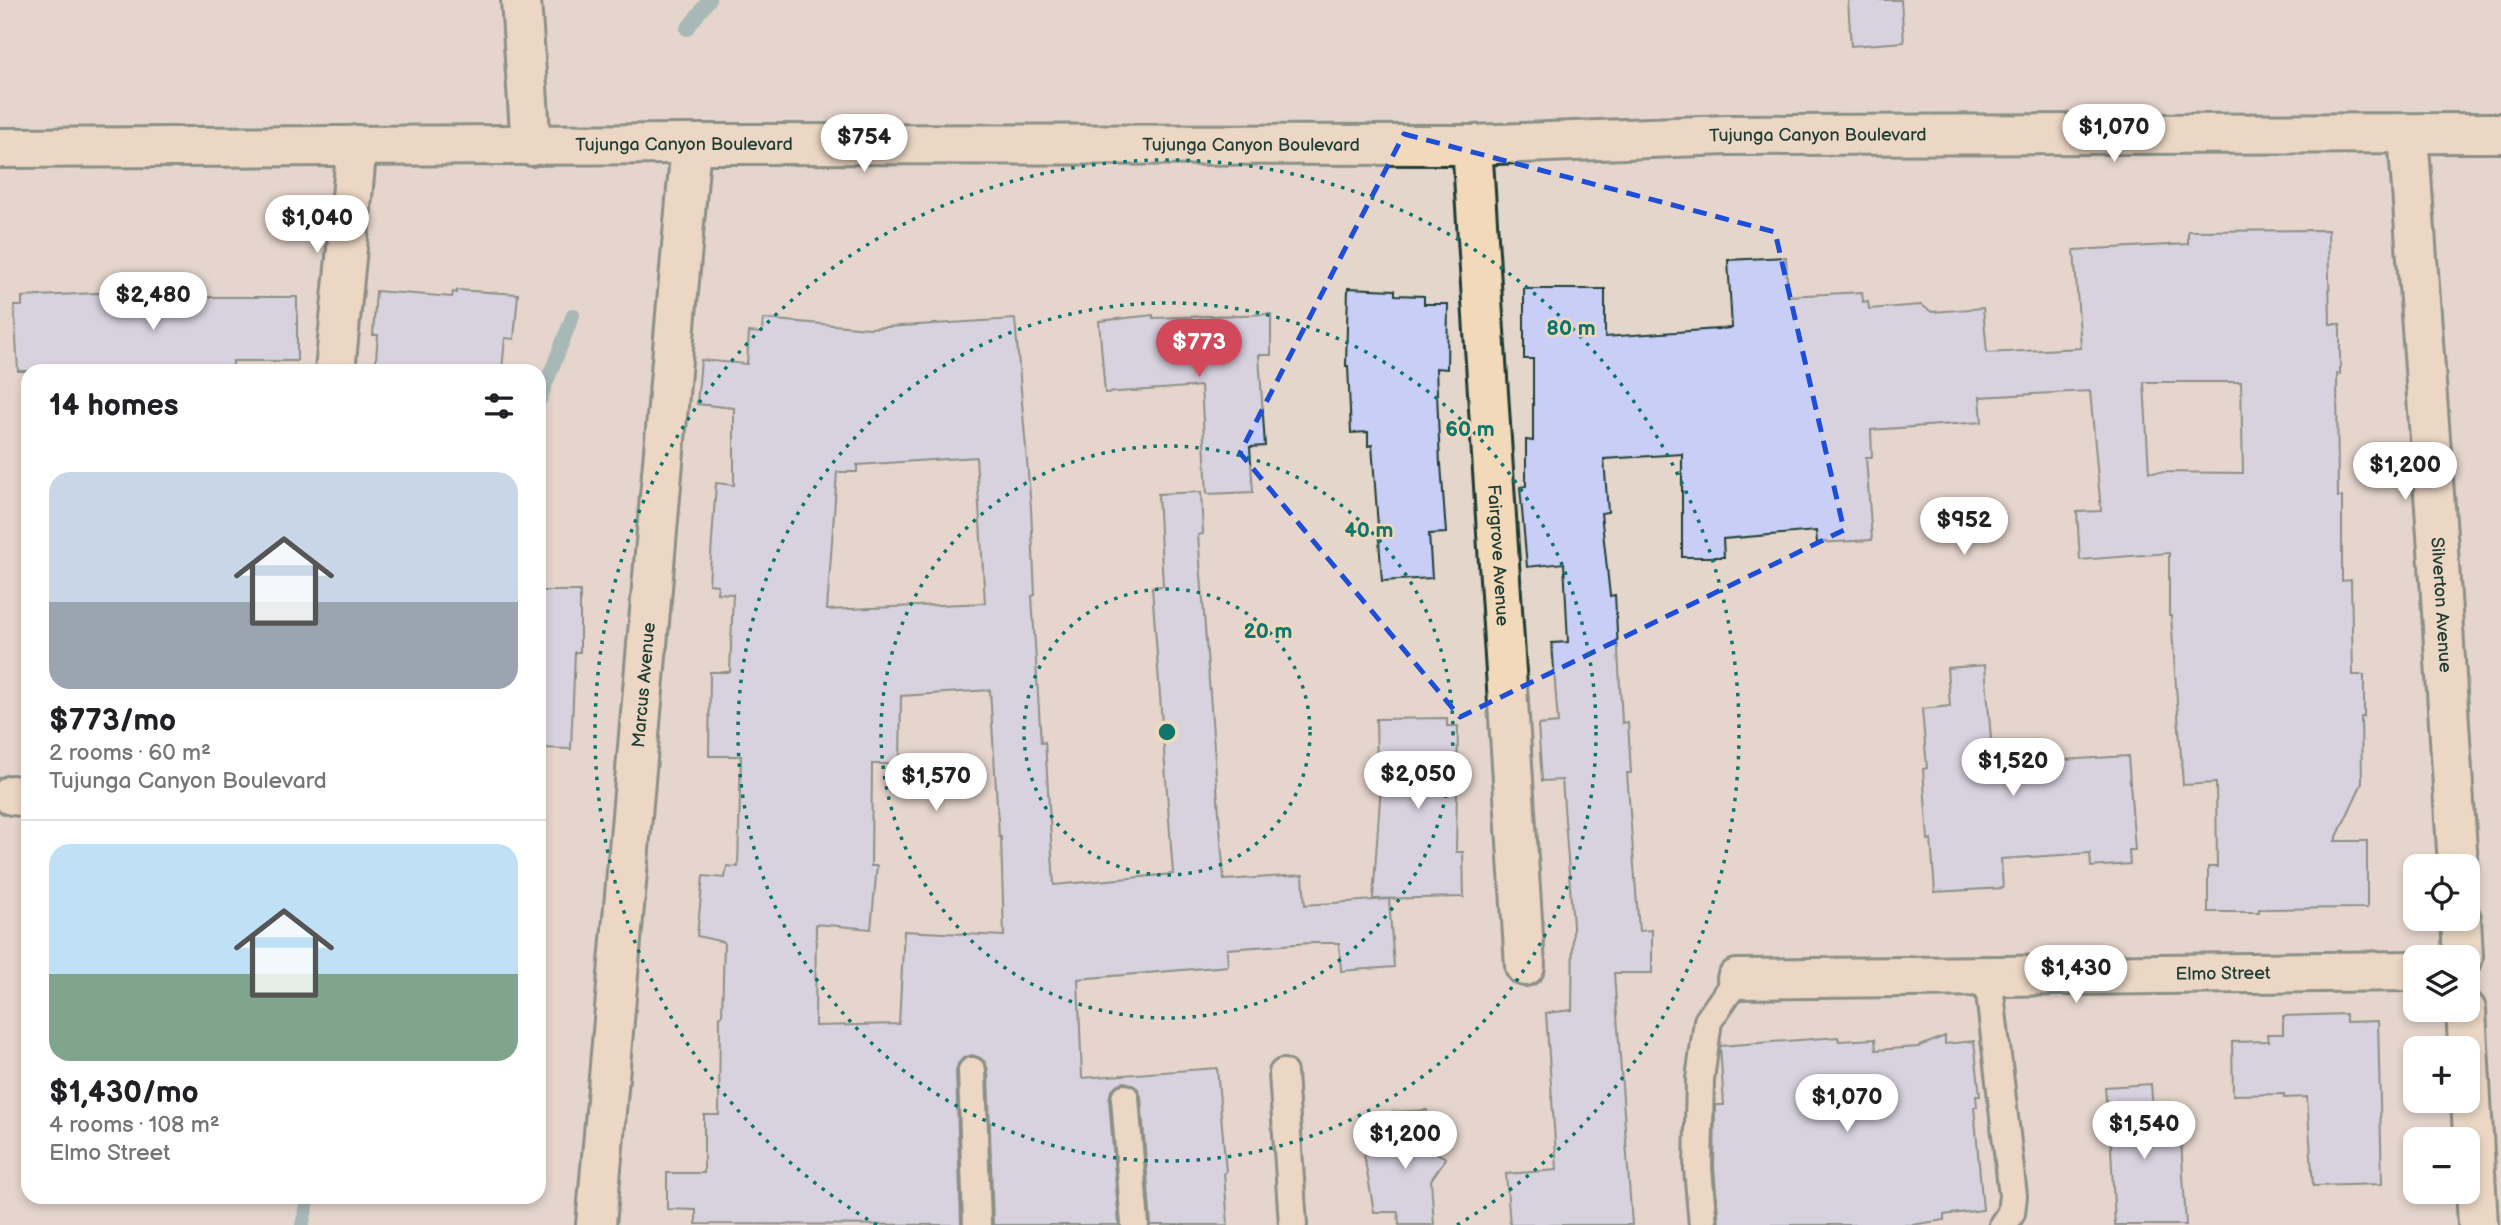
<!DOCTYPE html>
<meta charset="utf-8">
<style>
body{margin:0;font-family:"Balsamiq Sans",sans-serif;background:#f2f2f2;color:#202124;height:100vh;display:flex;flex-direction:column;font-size:26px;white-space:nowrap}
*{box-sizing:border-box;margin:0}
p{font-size:23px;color:#757577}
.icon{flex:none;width:38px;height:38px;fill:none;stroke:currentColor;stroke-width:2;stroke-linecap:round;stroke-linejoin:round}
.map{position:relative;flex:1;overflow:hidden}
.panel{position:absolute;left:21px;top:364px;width:525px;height:840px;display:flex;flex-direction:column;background:#fff;border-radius:21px;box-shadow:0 4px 10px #0003}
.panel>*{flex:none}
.controls{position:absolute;left:2403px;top:854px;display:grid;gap:14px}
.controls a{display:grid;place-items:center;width:77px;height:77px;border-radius:14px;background:#fff;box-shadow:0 4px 10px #0003;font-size:35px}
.price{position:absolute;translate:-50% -60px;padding:0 16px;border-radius:24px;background:#fff;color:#222;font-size:23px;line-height:46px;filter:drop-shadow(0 2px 4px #0008)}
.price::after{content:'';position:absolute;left:50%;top:42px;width:21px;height:16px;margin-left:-10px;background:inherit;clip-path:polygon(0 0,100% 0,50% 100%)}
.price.active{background:#d1495b;color:#fff}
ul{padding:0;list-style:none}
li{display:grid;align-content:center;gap:14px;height:371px;padding:0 28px}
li+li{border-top:2px solid #e0e0e0}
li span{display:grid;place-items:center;height:217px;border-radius:21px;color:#555}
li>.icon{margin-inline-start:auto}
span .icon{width:126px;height:126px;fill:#fffc;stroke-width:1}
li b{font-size:30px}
h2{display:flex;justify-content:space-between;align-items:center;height:84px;padding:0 28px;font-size:30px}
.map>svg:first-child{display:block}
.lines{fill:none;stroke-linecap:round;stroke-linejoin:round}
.stream{stroke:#5b959d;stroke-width:14}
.building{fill:#c8cef6;stroke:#1f3d34;stroke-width:2;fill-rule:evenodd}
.service-casing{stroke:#1f3d34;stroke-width:32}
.minor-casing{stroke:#1f3d34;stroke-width:44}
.secondary-casing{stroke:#1f3d34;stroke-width:44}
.service{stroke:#f2d9ba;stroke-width:26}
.minor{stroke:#f2d9ba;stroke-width:38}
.secondary{stroke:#f2d9ba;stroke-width:38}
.marked{fill:none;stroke:#1d4ed8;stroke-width:5;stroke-dasharray:14 9;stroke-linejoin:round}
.ring{fill:none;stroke:#0f766e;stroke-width:3.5;stroke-dasharray:3.5 7}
.labels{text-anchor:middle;stroke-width:5;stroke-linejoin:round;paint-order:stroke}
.street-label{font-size:18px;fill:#1f3d34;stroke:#f2d9ba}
.centre{fill:#0f766e;stroke:#f2d9ba;stroke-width:3.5}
.ring-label{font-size:21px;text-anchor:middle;font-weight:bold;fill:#0f766e;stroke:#f2d9ba;stroke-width:5;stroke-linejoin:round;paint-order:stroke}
</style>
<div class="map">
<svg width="2501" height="1225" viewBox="0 0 2501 1225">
<rect width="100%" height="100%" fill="#e5d6cc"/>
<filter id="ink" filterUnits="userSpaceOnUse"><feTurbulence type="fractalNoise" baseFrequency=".0143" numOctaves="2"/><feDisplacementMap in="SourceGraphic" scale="14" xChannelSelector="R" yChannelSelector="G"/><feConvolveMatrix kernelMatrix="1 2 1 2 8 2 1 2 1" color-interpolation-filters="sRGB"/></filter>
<g filter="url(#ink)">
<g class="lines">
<g class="stream">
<polyline points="687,29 709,0"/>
<polyline points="539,402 573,315"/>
<polyline points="302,1225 309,1197"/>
</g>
</g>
<g class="building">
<polygon points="1848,0 1901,0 1904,42 1851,46"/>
<path d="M 2328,230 L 2330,324 L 2340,324 L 2340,374 L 2337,374 L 2338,497 L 2342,497 L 2342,581 L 2351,580 L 2353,675 L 2364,675 L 2364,717 L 2361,717 L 2362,783 L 2335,841 L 2367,841 L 2367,908 L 2259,909 L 2259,912 L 2208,912 L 2208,867 L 2217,867 L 2216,783 L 2183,785 L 2171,616 L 2169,616 L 2169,553 L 2080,560 L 2077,512 L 2101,511 L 2090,391 L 1980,397 L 1982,422 L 1871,430 L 1872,457 L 1866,457 L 1872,540 L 1817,543 L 1816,531 L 1723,539 L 1724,557 L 1682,557 L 1682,454 L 1604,459 L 1608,512 L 1601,513 L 1610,596 L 1615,595 L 1622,723 L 1628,722 L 1631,773 L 1627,773 L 1639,931 L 1652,930 L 1652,973 L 1614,973 L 1632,1225 L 1510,1225 L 1506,1174 L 1557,1170 L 1546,1013 L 1572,1010 L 1573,926 L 1562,780 L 1542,781 L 1538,725 L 1558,723 L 1552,643 L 1568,642 L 1564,563 L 1527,567 L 1520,487 L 1526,486 L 1526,440 L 1533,441 L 1533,359 L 1524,359 L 1524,289 L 1605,289 L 1605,337 L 1732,328 L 1728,260 L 1786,257 L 1788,296 L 1862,292 L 1863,302 L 1868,301 L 1869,309 L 1921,305 L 1932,312 L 1983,308 L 1987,353 L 2081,348 L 2074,250 L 2188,244 L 2188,231 ZM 2144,382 L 2241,382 L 2243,473 L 2149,472 Z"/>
<polygon points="1348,288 1395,290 1395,295 1424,296 1424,304 1448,304 1447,369 1436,368 1440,465 1441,464 1446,533 1429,534 1432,578 1382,581 1372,445 1368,446 1368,432 1351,433 1348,366 1346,366"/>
<polygon points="457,290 518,294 514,339 505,338 502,371 375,371 378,335 373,335 376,291 452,297 453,292 457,293"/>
<polygon points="96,293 167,295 167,297 297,297 297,361 233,361 233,371 18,371 14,306 22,306 22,297"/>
<polygon points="1271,314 1271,355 1259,355 1265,446 1250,447 1253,492 1207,494 1201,386 1105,393 1099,321 1153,315 1153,318"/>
<path d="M 763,319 L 869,328 L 1015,319 L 1031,508 L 1035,595 L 1032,596 L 1041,743 L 1045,742 L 1054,885 L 1173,874 L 1152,587 L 1163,586 L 1158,494 L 1201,492 L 1203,534 L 1198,535 L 1224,880 L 1303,875 L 1305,905 L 1389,899 L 1394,967 L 1341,971 L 1339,943 L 1310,943 L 1227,949 L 1228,966 L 1078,979 L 1082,1078 L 1217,1068 L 1226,1172 L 1224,1173 L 1228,1225 L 1151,1225 L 1141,1097 L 1138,1089 L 1131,1084 L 1124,1082 L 1116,1085 L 1111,1092 L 1109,1099 L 1119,1225 L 993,1225 L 988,1070 L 985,1062 L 980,1058 L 972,1055 L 963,1058 L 958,1064 L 956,1072 L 961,1225 L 696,1224 L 696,1210 L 667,1209 L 667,1173 L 704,1173 L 704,1115 L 719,1115 L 720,1016 L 722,1015 L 724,942 L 697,936 L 703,876 L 725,878 L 727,866 L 738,867 L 741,756 L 709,756 L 710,672 L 730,672 L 733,594 L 717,593 L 718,585 L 709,584 L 716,483 L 734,485 L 734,408 L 697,404 L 701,360 L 747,364 L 749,332 L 762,333 ZM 976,457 L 985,603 L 827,610 L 837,472 L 857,472 L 857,465 ZM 990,690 L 999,837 L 1001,837 L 1004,936 L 904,931 L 899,1024 L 815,1026 L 816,924 L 871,929 L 877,866 L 871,866 L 872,764 L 900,764 L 901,696 Z"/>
<polygon points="539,591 580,591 580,652 575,652 571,749 539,748"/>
<polygon points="1985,665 1993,764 2128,756 2135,850 2129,850 2130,864 2091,867 2090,853 2001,859 2003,888 1935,892 1931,839 1928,840 1923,769 1927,768 1922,709 1950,706 1947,668"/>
<polygon points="1447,718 1447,726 1458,726 1456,852 1463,852 1464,897 1373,899 1382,769 1377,769 1376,719"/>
<polygon points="2346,1014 2346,1022 2378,1021 2382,1184 2313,1186 2307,1097 2284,1098 2284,1094 2233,1095 2232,1042 2268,1041 2267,1034 2283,1034 2283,1016"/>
<polygon points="1945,1036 1945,1044 1974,1041 1980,1096 1976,1096 1977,1107 1974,1107 1983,1210 1944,1215 1944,1220 1912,1225 1719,1225 1714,1168 1715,1105 1724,1105 1720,1046 1838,1037 1839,1041 1875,1039 1876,1050 1918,1047"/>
<polygon points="2151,1084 2154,1124 2180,1123 2186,1225 2115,1225 2110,1129 2108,1129 2105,1087"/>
<polygon points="1427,1110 1429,1149 1446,1158 1431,1180 1434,1225 1399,1225 1398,1212 1374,1212 1364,1155 1394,1150 1391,1112"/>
</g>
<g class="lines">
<defs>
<g id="service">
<polyline points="1988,976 2013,1196 2011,1213 2003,1225"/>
<polyline points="972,1071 977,1225"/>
<polyline points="1283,1073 1293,1225"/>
<polyline points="1125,1098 1135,1225"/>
<polyline points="1703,1225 1698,1169 1700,1079 1708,1021 1737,979"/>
</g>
<g id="minor">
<polyline points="521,0 531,146"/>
<path id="s1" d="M 2408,134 L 2438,549 L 2458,866"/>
<path id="s2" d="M 1472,145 L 1525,966"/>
<polyline points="335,371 357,145"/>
<polyline points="12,795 28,797"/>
<polyline points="2461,919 2463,957"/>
<path id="s3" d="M 1737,979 L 2415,971"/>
<polyline points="2466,1010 2478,1225"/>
<path id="s4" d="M 596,1225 L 691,144"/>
</g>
<g id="secondary">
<path id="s5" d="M 0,148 L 691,144 L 1472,145 L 1727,135 L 2501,133"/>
</g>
</defs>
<use href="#service" class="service-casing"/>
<use href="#minor" class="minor-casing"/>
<use href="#secondary" class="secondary-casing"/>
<use href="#service" class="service"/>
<use href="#minor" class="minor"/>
<use href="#secondary" class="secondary"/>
</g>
</g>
<path d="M0 0H2501V1225H0ZM 1404,134 L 1775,232 L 1844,530 L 1460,717 L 1240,453 Z" fill="#e5d6cc" fill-opacity=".55" fill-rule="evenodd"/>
<path class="marked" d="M 1404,134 L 1775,232 L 1844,530 L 1460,717 L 1240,453 Z"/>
<g class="ring">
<circle cx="1167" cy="732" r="143"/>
<circle cx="1167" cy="732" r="286"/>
<circle cx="1167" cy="732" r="429"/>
<path d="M877 1225A572 572 0 1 1 1457 1225"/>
</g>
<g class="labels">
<g class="street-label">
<text dy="6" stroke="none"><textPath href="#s5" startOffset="1818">Tujunga Canyon Boulevard</textPath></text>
<text dy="6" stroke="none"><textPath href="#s5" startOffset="684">Tujunga Canyon Boulevard</textPath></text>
<text dy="6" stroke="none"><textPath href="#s5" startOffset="1251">Tujunga Canyon Boulevard</textPath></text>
<text dy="6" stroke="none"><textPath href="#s2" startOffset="411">Fairgrove Avenue</textPath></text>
<text dy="6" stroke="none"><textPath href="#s1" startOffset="472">Silverton Avenue</textPath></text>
<text dy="6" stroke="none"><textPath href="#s4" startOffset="542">Marcus Avenue</textPath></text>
<text dy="6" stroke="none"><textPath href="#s3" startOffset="486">Elmo Street</textPath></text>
</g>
</g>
<circle cx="1167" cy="732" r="10" class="centre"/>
<g class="ring-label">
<text x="1571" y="335">80 m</text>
<text x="1470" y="436">60 m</text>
<text x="1369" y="537">40 m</text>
<text x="1268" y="638">20 m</text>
</g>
</svg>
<div class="controls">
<a><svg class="icon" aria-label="locate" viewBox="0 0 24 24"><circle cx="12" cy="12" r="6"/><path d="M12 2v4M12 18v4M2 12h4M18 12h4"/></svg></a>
<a><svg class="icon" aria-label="layers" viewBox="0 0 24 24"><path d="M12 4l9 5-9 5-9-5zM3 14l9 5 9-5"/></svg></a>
<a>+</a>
<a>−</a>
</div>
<b class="price" style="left:2114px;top:164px">$1,070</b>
<b class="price" style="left:864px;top:174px">$754</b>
<b class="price" style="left:317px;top:255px">$1,040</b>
<b class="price" style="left:153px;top:332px">$2,480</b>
<b class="price active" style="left:1199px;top:379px">$773</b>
<b class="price" style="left:2405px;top:502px">$1,200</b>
<b class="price" style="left:1964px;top:557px">$952</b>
<b class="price" style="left:2013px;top:798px">$1,520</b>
<b class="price" style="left:1418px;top:811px">$2,050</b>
<b class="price" style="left:936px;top:813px">$1,570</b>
<b class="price" style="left:2076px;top:1005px">$1,430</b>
<b class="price" style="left:1847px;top:1134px">$1,070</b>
<b class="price" style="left:2144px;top:1161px">$1,540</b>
<b class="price" style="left:1405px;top:1171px">$1,200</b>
<section class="panel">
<h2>14 homes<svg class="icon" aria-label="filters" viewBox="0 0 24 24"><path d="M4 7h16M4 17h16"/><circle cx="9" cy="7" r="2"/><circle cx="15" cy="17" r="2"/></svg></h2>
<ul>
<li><span style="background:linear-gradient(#c9d6e8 60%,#9aa5b1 0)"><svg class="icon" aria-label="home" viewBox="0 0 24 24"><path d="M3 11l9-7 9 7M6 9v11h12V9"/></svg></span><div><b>$773/mo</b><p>2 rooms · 60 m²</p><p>Tujunga Canyon Boulevard</p></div></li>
<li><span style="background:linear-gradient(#bfe0f5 60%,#7fa58c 0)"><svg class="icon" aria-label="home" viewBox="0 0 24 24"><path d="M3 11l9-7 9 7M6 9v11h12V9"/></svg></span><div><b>$1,430/mo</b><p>4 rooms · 108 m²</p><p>Elmo Street</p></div></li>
</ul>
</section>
</div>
